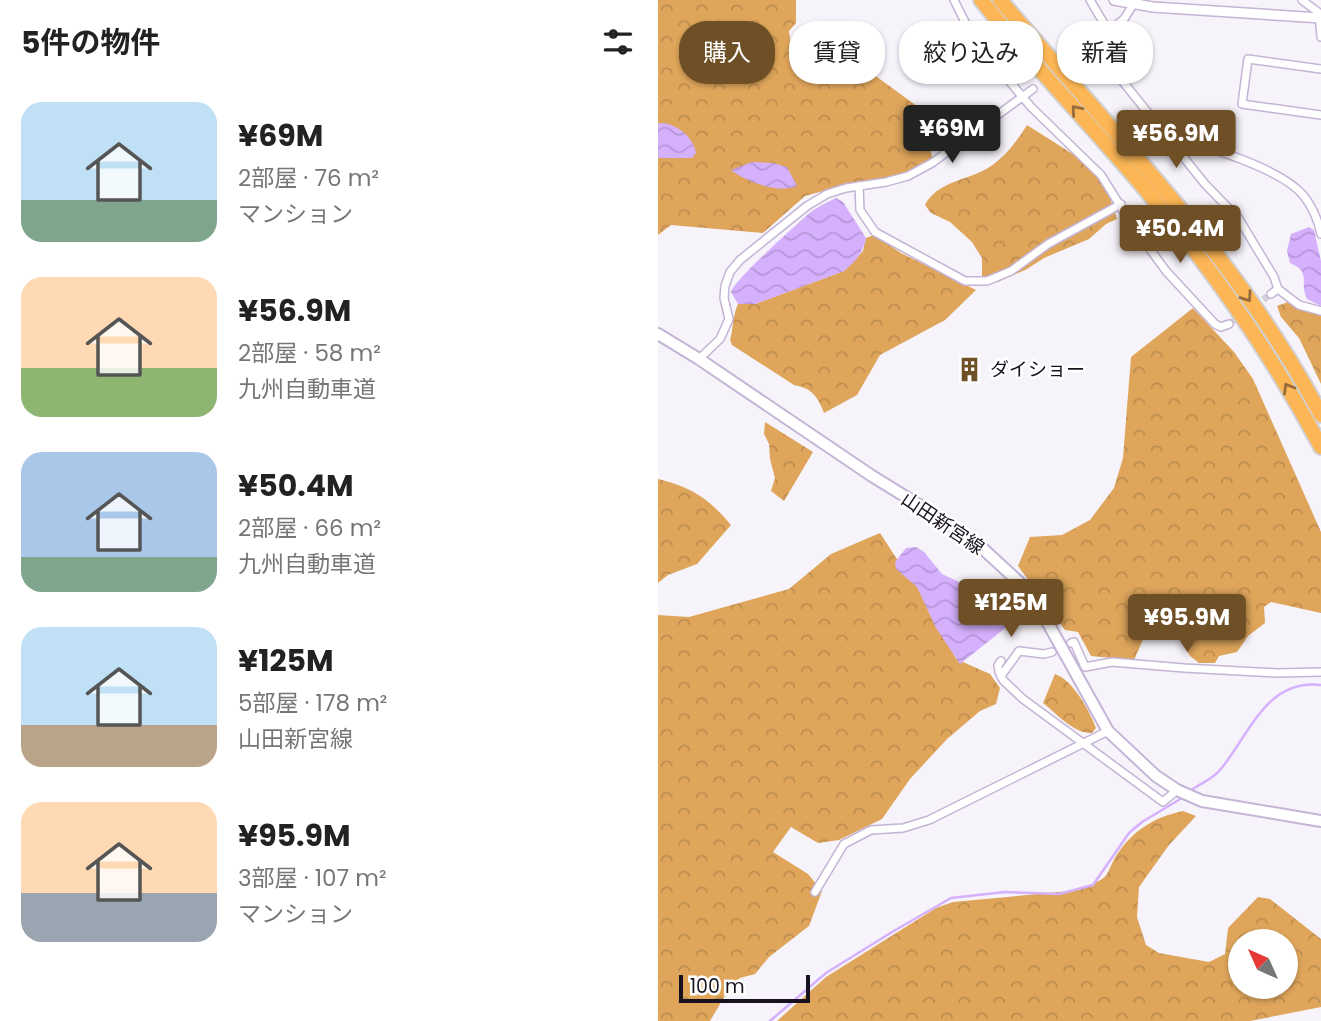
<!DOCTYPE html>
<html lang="ja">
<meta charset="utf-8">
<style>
body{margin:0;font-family:Poppins,"Noto Sans JP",sans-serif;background:#f6f6f6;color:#222;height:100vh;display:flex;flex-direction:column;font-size:26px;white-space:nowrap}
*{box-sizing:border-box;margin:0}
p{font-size:23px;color:#767676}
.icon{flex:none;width:38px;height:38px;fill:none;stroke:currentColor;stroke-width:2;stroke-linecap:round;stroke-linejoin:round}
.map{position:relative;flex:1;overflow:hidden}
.details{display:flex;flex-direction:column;background:#fff;width:658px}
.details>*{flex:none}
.banner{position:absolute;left:21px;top:21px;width:536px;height:63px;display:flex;gap:14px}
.needle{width:46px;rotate:315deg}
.controls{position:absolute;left:570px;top:929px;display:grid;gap:14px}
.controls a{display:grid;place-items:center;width:70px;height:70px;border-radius:50%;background:#fff;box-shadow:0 2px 5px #0004;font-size:35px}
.scale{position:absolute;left:21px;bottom:18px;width:131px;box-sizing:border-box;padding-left:7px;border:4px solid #18121e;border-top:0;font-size:19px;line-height:24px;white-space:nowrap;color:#18121e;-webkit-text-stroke:5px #fff;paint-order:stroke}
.price{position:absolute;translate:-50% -60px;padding:0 16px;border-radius:7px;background:#6f4f25;color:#fff;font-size:23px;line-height:46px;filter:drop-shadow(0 2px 4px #0008)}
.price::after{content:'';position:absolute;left:50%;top:42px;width:21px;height:16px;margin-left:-10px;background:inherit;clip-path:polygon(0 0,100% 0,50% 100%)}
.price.active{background:#222;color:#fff}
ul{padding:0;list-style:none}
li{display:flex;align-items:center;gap:21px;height:175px;padding:0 21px}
li span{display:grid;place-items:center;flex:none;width:196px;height:140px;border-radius:21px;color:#555}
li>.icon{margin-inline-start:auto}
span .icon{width:84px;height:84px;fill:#fffc;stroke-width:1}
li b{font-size:30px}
h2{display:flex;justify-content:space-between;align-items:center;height:84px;padding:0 21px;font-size:30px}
.tag{padding:0 24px;border-radius:28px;background:#fff;box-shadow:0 2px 5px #0004;font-size:24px;line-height:63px}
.tag.active{background:#6f4f25;color:#fff}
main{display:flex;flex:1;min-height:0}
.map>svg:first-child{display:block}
.forest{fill:url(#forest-crowns);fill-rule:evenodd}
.water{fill:url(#water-waves)}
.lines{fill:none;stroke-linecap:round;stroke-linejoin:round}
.stream{stroke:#d5b0fd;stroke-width:2.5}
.minor-tunnel{stroke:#d5d1d9;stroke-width:7;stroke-dasharray:7 3.5;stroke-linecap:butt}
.minor-casing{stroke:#c4b4d5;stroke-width:10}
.tertiary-casing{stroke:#c4b4d5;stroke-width:12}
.secondary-casing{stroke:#c4b4d5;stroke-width:14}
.motorway-casing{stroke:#d1d0d2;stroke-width:18}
.minor{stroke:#fff;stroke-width:7}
.tertiary{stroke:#fff;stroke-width:9}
.secondary{stroke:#fff;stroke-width:10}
.motorway{stroke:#fdb655;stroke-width:14}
.oneway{stroke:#966c3c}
.labels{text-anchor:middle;stroke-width:5;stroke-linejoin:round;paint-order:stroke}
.poi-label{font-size:19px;fill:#18121e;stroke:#fff;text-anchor:start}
.street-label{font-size:19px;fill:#18121e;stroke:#fff}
</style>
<main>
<section class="details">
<h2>5件の物件<svg class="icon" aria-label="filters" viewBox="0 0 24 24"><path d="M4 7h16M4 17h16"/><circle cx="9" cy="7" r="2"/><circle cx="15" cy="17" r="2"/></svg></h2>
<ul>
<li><span style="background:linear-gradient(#bfe0f5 70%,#7fa58c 0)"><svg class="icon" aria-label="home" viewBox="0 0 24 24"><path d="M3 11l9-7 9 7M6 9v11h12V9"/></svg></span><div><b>¥69M</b><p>2部屋 · 76 m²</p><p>マンション</p></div></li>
<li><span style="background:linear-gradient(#ffd9b3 65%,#8fb573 0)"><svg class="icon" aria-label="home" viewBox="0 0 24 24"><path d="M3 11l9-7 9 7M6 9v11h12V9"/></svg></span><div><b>¥56.9M</b><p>2部屋 · 58 m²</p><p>九州自動車道</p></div></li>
<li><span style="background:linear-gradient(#a9c7e8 75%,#7fa58c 0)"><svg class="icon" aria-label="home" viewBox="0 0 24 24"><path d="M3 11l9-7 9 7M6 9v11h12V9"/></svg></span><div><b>¥50.4M</b><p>2部屋 · 66 m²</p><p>九州自動車道</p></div></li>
<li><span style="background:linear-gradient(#bfe0f5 70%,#b9a48a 0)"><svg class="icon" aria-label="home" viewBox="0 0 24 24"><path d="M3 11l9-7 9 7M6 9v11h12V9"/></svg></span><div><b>¥125M</b><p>5部屋 · 178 m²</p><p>山田新宮線</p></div></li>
<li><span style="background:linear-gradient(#ffd9b3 65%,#9aa5b1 0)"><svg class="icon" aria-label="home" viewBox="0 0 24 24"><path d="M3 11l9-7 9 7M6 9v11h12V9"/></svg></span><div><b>¥95.9M</b><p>3部屋 · 107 m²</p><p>マンション</p></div></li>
</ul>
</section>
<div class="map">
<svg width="663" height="1021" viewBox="0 0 663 1021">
<defs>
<pattern id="forest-crowns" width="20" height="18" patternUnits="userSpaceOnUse" patternTransform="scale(1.75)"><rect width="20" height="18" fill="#dea55b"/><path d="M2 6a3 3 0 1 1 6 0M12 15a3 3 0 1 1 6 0" fill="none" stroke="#be8d4f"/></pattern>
<pattern id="water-waves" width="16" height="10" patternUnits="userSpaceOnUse" patternTransform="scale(1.75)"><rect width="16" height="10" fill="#d5b0fd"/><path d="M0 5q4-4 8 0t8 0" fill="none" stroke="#b696d8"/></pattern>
</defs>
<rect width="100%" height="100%" fill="#f6f3fa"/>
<g class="forest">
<polygon points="0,0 138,0 138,23 131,31 134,51 150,53 181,68 204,66 267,112 267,133 275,159 233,179 198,182 147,196 105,233 13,225 0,235"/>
<path d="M 369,125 L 421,158 L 448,185 L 459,219 L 448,224 L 431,239 L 386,258 L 369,269 L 340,282 L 324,281 L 324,258 L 314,242 L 292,222 L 273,213 L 267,205 C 280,180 311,181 333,166 C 349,155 359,141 369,125 Z"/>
<path d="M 216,235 L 243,253 L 318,290 L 287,320 L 222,355 L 199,395 L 166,413 C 160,397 154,388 136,385 L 74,345 L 72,340 C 75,329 75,314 80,304 L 97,304 L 186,271 L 205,251 L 208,238 Z"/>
<polygon points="630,302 655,313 663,313 663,384 641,338 623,317 619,306"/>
<polygon points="535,308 576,352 595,379 663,532 663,613 613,602 606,607 607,623 590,636 579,652 561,656 557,663 541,663 532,656 513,627 500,618 490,628 476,660 433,656 420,632 407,630 360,566 372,537 404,535 432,520 456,488 465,458 473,357"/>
<polygon points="107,422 155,452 126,501 113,491 117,478 112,459 111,444 106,434"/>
<path d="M 0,479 C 35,488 50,498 73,525 L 39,564 L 10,575 L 0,583 Z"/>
<polygon points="222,533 244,567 277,599 282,627 298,659 332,674 342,688 338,704 322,711 289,739 252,779 224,819 181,840 160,843 133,827 115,852 150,874 164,891 151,926 111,957 97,974 82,978 71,989 52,1021 0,1021 0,615 31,617 131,589 173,554"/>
<path d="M 397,674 C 415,680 431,710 438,728 L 434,733 C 416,734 399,714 385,703 Z"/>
<path d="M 525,811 L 538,816 L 511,845 L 481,887 L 479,917 L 488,945 L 501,953 L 551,962 L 567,954 L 570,928 L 600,897 L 612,899 L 663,939 L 663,1007 L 592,1021 L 119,1021 L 168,977 L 278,908 L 295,902 L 412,891 C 423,888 435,885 444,879 C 451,875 453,863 458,856 C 474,831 496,817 525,811 ZM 583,942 L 628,942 L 628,987 L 583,987 Z"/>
</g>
<g class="water">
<path d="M 0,123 C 17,122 35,136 38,153 L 34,158 L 0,158 Z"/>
<path d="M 94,162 L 115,163 L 129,167 L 139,186 C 122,194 88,182 73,170 Z"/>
<path d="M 178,198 L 185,202 L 208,238 C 205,253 198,261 186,271 L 97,304 L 80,304 L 73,292 C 75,281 141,222 154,211 C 161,206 170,202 178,198 Z"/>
<path d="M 651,227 L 656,230 L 663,261 L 663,306 L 649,299 C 641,282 654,272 632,263 L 629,251 L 633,234 Z"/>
<polygon points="258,547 266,552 284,574 310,586 333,605 348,613 351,625 302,664 278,628 259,587 238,569 237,562 248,548"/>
</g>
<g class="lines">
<g class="stream">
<path d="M 532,791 C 542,783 554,780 562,770 C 591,736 608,678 663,685"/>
<polyline points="112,1021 168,973 234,932 293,898 347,892 401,894 435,885 471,833 484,822 524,798"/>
</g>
<g class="minor-tunnel">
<polyline points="400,70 418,57"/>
<polyline points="571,324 613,294"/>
</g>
<defs>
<g id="minor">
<polyline points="296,0 311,30 332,58 373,107 443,175 473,223 508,271 557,324 563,327 571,324"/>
<polyline points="432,0 451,32"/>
<polyline points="644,0 661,13 663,37"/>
<polyline points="434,45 454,63 458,73 547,184 581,219 616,277 620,289 613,294"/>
<polyline points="418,57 466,19 478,0"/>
<polyline points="663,69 590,59 584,104 663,115"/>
<path d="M 512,139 C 546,144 623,169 645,195 C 654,206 660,220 663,234"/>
<polyline points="201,186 202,210 217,232 307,281 329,281 353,271 390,244 463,204"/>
<polyline points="620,289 641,305 663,311"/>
<polyline points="41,359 62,339 71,319 66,298 67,286 72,272 82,260 149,206 169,194 188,188 228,182 250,176 274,163 375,89"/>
<polyline points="413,643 416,642 427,667 454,662 526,668 619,673 663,672"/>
<polyline points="343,661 340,665 341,672 345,680 365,699 505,802 519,790"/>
<polyline points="343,676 361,651 386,654 394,652"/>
<polyline points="157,892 186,844 213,830 245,828 271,820 450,731"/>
</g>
<polyline id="tertiary" points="456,0 495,7 663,18"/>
<polyline id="secondary" points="0,334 41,359 214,476 282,518 323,547 361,582 386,616 450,731 498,776 519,790 544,801 663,821"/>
<g id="motorway">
<path d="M 323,0 C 378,69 441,133 497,201 C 561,278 616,359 663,447"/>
<path d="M 342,0 C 455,133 581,259 663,415"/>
</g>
</defs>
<use href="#minor" class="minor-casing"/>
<use href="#tertiary" class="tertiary-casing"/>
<use href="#secondary" class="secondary-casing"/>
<use href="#motorway" class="motorway-casing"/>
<use href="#minor" class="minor"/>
<use href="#tertiary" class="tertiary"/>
<use href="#secondary" class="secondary"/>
<use href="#motorway" class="motorway"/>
</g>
<defs><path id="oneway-chevron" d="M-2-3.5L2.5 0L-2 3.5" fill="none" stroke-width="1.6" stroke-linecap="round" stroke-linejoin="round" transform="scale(1.75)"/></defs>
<g class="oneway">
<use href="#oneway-chevron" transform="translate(418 110) rotate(-131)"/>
<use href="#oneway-chevron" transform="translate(589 297) rotate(55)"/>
<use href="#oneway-chevron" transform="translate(630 388) rotate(-120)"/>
</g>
<defs>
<symbol id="building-bare" viewBox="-9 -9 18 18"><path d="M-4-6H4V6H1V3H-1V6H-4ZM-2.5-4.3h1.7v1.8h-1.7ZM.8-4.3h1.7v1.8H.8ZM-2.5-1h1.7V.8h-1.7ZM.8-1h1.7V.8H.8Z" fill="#6f4f25" stroke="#fff" stroke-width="2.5" paint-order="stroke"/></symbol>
</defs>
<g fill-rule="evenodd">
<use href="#building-bare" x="294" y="352" width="35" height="35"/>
</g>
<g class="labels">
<g class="poi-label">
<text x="332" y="376">ダイショー</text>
</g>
<g class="street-label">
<text transform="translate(285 523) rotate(34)" y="7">山田新宮線</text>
</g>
</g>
</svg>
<div class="controls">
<a><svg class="needle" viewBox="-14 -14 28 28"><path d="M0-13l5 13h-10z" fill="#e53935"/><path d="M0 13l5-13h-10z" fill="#767676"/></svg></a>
</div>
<div class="scale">100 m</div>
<b class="price active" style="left:294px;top:165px">¥69M</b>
<b class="price" style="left:518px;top:170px">¥56.9M</b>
<b class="price" style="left:522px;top:265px">¥50.4M</b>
<b class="price" style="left:353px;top:639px">¥125M</b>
<b class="price" style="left:529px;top:654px">¥95.9M</b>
<div class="banner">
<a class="tag active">購入</a>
<a class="tag">賃貸</a>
<a class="tag">絞り込み</a>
<a class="tag">新着</a>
</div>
</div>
</main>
